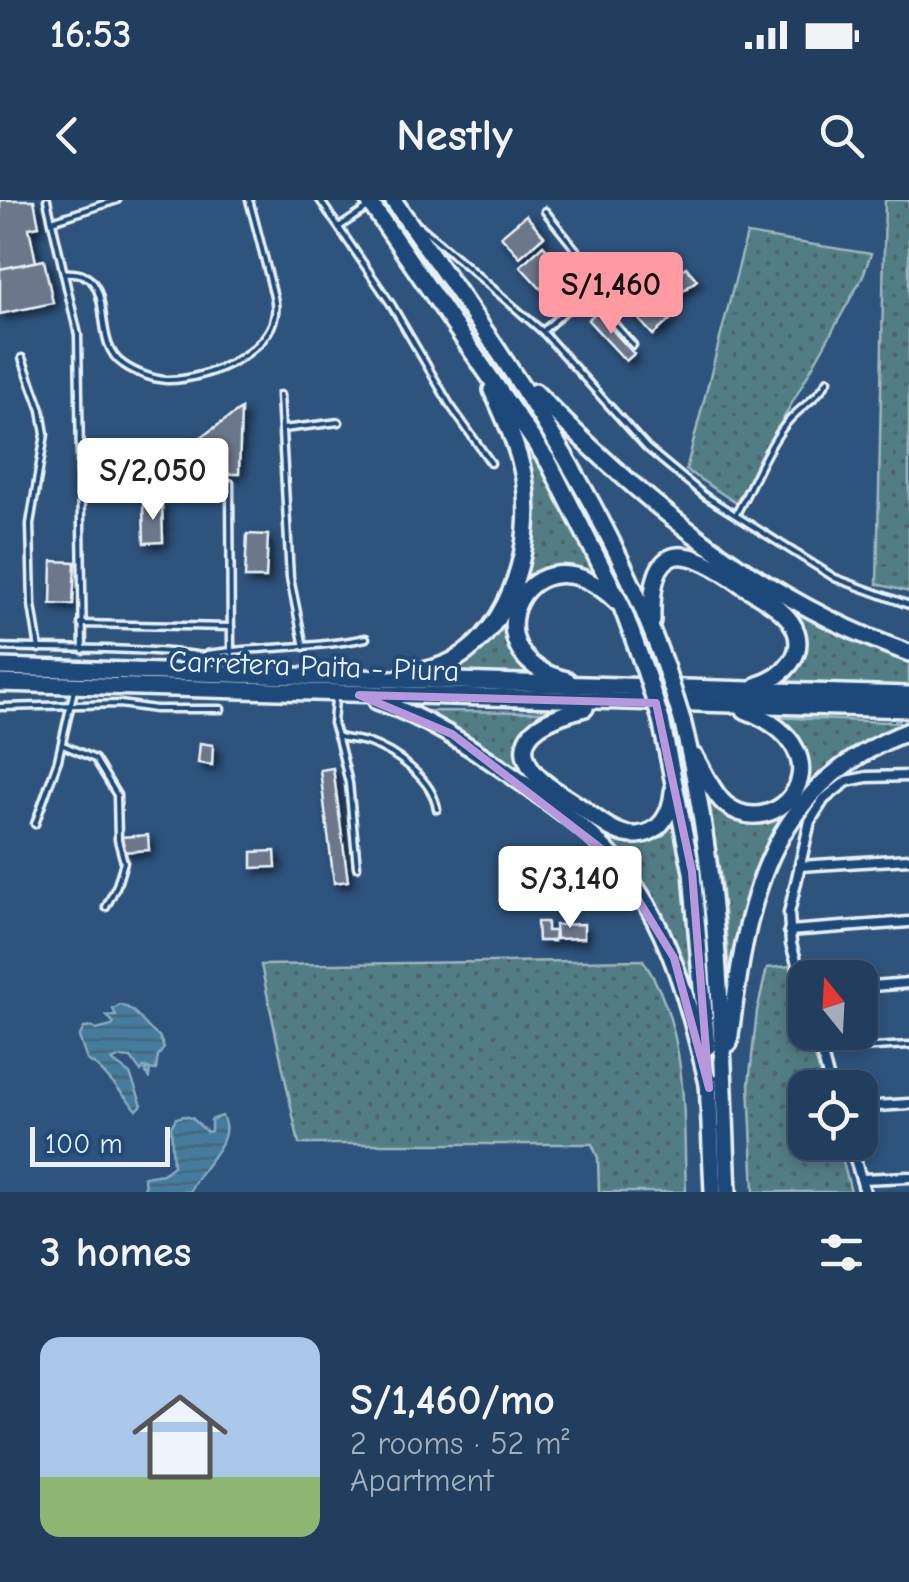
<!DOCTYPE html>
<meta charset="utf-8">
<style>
body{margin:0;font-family:"Comic Neue",sans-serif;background:#2e4967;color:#f1f3f6;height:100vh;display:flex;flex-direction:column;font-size:38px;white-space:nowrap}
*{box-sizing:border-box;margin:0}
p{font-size:32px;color:#a2aebc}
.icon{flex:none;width:55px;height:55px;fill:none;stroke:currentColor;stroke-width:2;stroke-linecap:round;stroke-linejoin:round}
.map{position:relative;height:992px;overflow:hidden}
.details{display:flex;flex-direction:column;background:#223e5e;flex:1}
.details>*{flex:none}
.needle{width:65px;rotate:342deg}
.controls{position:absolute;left:788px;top:760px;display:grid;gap:20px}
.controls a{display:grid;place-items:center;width:90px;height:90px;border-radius:20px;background:#223e5e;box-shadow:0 5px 15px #0003,0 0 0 2px #3f5773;font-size:50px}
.scale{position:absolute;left:30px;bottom:25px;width:140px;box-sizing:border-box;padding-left:10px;border:5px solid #e8f1f8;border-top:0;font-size:28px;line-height:35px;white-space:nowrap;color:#e8f1f8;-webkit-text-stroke:8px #1f4a7a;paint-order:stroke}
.price{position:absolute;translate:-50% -85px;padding:0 22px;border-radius:10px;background:#fff;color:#222;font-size:32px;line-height:65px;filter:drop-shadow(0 2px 5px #0008)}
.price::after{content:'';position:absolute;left:50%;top:60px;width:30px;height:22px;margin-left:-15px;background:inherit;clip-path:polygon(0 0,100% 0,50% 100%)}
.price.selected{background:#ff9aa2;color:#111}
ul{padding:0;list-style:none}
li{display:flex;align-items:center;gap:30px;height:250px;padding:0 40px}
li+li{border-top:2px solid #3f5773}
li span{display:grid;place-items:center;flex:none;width:280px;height:200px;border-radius:20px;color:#555}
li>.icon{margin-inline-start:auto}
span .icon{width:120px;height:120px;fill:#fffc;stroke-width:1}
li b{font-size:42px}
h2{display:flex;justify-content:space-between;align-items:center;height:120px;padding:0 40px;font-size:42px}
.status{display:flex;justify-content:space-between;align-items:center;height:70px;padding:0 50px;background:#223e5e;direction:ltr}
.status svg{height:28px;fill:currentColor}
header{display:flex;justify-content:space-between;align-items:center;height:130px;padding:0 40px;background:#223e5e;font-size:45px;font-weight:800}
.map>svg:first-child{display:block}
.grass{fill:url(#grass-dots);stroke:#9db7be;stroke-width:2.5}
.water{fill:url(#water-rules);stroke:#86abc2;stroke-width:2.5}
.building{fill:#6c778b;stroke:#e8f1f8;stroke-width:2.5;filter:url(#shadow)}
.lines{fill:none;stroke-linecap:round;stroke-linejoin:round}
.lane-casing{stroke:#e8f1f8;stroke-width:11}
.street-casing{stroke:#e8f1f8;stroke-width:15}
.highway-casing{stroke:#e8f1f8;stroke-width:22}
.lane{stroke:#1f4a7a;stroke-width:4}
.street{stroke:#1f4a7a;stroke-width:8}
.highway{stroke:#1f4a7a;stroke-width:15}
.highway-bridge-casing{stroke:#e8f1f8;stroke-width:22;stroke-linecap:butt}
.highway-bridge{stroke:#1f4a7a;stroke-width:15}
.marked{fill:none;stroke:#b798de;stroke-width:8;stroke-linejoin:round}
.labels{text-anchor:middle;stroke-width:8;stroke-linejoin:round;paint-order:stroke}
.street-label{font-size:30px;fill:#e8f1f8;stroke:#1f4a7a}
</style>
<div class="status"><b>16:53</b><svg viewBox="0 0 49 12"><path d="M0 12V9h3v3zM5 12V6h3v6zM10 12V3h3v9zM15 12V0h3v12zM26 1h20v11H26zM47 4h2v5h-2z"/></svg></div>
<header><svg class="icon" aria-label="back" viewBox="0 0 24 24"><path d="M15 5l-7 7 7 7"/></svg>Nestly<svg class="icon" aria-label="search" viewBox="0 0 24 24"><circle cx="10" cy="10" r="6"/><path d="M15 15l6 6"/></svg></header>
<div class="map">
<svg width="909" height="992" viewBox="0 0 909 992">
<defs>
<pattern id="grass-dots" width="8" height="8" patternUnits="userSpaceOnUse" patternTransform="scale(2.5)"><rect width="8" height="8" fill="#527d85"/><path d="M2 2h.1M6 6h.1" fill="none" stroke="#4d656a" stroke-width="1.8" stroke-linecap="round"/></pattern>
<pattern id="water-rules" width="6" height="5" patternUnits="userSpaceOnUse" patternTransform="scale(2.5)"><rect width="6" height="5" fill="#447c9e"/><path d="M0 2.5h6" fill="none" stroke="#456578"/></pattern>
<filter id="shadow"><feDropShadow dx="4.5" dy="4.5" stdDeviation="5" flood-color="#0009"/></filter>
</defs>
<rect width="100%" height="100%" fill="#2e537d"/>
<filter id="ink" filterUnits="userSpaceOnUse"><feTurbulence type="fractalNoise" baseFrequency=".01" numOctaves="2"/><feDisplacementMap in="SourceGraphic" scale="20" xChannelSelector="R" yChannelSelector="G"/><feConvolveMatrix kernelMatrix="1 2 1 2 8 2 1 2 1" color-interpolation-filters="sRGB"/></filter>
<g filter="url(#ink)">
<g class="grass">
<polygon points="885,0 909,0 909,392 877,384"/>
<polygon points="747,34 871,54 862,78 736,303 686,270"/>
<path d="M 515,228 L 568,312 L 602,383 C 571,360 543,364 516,391 L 523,368 Z"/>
<path d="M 770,395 L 909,458 L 909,487 L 784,484 C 823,450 807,422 770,395 Z"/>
<path d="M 509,407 C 506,439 512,458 539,476 L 438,473 Z"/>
<polygon points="428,511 544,512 536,517 522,539 547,592 431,516"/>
<path d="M 771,517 L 909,523 L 909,526 L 861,546 L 803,591 C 816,559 800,532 771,517 Z"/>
<path d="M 707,596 C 731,631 760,615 793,604 C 756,664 743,716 731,785 L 721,679 Z"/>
<path d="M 560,601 C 600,631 643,676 675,610 L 684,667 L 696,805 L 677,750 L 664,723 Z"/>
<path d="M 643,760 C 689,829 683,913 686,992 L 599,992 L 598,958 L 592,944 L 299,944 L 261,765 Z"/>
<polygon points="790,766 805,821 805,832 808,833 824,887 805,888 805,942 838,943 851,992 754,992 749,884 757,811 767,768"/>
</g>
<g class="water">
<path d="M 120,805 C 139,809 143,828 159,836 L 164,848 L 158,856 L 156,870 L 150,869 L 149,877 L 145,871 L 148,868 L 144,867 L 141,872 L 131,858 L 120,857 L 112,861 L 130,874 L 142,905 L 137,910 L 98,867 L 87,860 L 79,837 L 84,828 L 92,827 L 96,830 L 112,826 L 114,823 L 107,816 L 116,816 L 113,809 Z"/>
<path d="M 184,916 L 192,918 L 207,932 L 211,931 L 211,920 L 222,916 C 237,942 199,966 190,992 L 145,992 L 144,977 L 163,974 L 173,966 L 171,927 L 176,918 Z"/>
</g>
<g class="building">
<polygon points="0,0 34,0 39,26 29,28 36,62 0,69"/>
<polygon points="526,15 544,36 520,57 501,36"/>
<polygon points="543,45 564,68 541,89 520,66"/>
<polygon points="44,60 53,103 0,114 0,69"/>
<polygon points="686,67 697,80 661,108 651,96"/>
<polygon points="645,91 670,120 653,135 628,107"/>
<polygon points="596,112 634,154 626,161 588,120"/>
<polygon points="241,209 239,274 173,273 173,257"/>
<polygon points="162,302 163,342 144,343 143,305"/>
<polygon points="247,334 268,335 266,378 245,378"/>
<polygon points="52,361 75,362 73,405 51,404"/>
<polygon points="200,543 213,545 212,565 198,563"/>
<polygon points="333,568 348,681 334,683 320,570"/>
<polygon points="148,635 149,650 123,652 121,637"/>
<polygon points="275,651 276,667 252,668 252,652"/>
<polygon points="537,722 547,722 547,731 555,731 554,741 538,741"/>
<polygon points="584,724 584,738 556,739 555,725"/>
</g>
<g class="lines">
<defs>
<g id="lane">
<polyline points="47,0 78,135 83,450"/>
<polyline points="320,0 391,104 450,205 491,263"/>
<polyline points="52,21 117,0"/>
<polyline points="420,26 542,131 647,248 705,296 835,378 909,405"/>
<polyline points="339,27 368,8"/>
<path d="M 64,73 C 122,69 87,140 123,164 C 134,172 152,179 166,180 C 207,181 287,148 274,97 C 266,65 258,32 249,0"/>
<polyline points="587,93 633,145"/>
<polyline points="543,131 600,80 545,11"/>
<polyline points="22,158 41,210 45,234 30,324 32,405 39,449"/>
<polyline points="280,195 290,378 304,447"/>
<polyline points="283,229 339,222"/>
<polyline points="230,283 231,450 234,468"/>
<path d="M 736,314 C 752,285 765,251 785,225 C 799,207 817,200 828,180"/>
<polyline points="81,424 231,427"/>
<path d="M 0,447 C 79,450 185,444 258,468"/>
<path d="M 207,454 C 260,446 313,449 366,438"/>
<path d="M 335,499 L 333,523 L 337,536 C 347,540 358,539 369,543 C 396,552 433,580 437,609"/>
<polyline points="0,507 120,504 155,509 221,509"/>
<polyline points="338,538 349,583 357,667"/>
<polyline points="63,545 95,559 117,595 118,640 124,662 117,685 106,707"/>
<polyline points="35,624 58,560 74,490"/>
<polyline points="824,850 909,845"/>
</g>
<g id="street">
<polyline points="800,666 909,659"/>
<polyline points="789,731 909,722"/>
<polyline points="860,787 909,783"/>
<polyline points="805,789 791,744 789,713 810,621 824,599 847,581 867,577 909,576"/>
<polyline points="816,832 831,888"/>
<polyline points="860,907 909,904"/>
<polyline points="850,942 865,992"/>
<polyline points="862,979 909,977"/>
</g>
<g id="highway">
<polyline points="368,0 549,263 622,407 645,470"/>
<path d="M 393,0 C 498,149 605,295 666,469"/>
<path d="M 535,192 C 642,302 762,401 909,453"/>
<path d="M 652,421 C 650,337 685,345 741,384 C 757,395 780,406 791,422 C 811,451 784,477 758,485"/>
<polyline points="0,467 909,495"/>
<path d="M 404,474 C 422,472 440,468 456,459 C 513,425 535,340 524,278 C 518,247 505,218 492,190"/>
<path d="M 567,480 C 461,457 530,316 617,402"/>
<polyline points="0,483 909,509"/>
<path d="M 377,501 C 427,518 468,545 511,575 C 540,596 571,616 596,640 C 667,707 687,798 709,888"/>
<path d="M 585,508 C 558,515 504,531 533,571 C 543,585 562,594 576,604 C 593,615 615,637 637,635 C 661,633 671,613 673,592"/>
<polyline points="661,520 692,672 707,847"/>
<path d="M 682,520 C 721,675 721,833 728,992"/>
<path d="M 695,557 C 704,572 712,592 725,604 C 778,647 854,553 745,510"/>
<path d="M 729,843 C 747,704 763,588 909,531"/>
<polyline points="708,880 713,992"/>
</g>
</defs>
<use href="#lane" class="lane-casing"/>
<use href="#street" class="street-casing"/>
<use href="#highway" class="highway-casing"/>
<use href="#lane" class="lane"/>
<use href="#street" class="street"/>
<use href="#highway" class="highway"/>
<defs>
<g id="highway-bridge">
<polyline points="666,469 682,520"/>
<polyline points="645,470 661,520"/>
</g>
</defs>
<use href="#highway-bridge" class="highway-bridge-casing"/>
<use href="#highway-bridge" class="highway-bridge"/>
</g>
</g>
<path class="marked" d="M 359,495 L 656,503 L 692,672 L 709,888 L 674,758 L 612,657 L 452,534 Z"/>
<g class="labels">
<g class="street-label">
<text transform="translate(314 466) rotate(2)" y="10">Carretera Paita - Piura</text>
</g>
</g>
</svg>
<div class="controls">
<a><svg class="needle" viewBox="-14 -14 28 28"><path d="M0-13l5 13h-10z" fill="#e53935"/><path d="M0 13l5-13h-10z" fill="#a2aebc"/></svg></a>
<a><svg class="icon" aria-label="locate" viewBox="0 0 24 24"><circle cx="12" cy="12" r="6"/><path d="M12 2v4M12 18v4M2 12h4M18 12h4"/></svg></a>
</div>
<div class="scale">100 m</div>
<b class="price selected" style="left:611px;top:137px">S/1,460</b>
<b class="price" style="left:153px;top:323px">S/2,050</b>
<b class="price" style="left:570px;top:731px">S/3,140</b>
</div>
<section class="details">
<h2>3 homes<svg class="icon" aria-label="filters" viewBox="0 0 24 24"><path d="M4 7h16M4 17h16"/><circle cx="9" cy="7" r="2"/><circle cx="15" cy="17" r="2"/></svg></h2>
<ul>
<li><span style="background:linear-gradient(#a9c7e8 70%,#8fb573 0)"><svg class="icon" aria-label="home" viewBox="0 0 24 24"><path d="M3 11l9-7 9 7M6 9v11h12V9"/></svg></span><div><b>S/1,460/mo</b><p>2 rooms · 52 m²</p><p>Apartment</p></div></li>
</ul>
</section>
